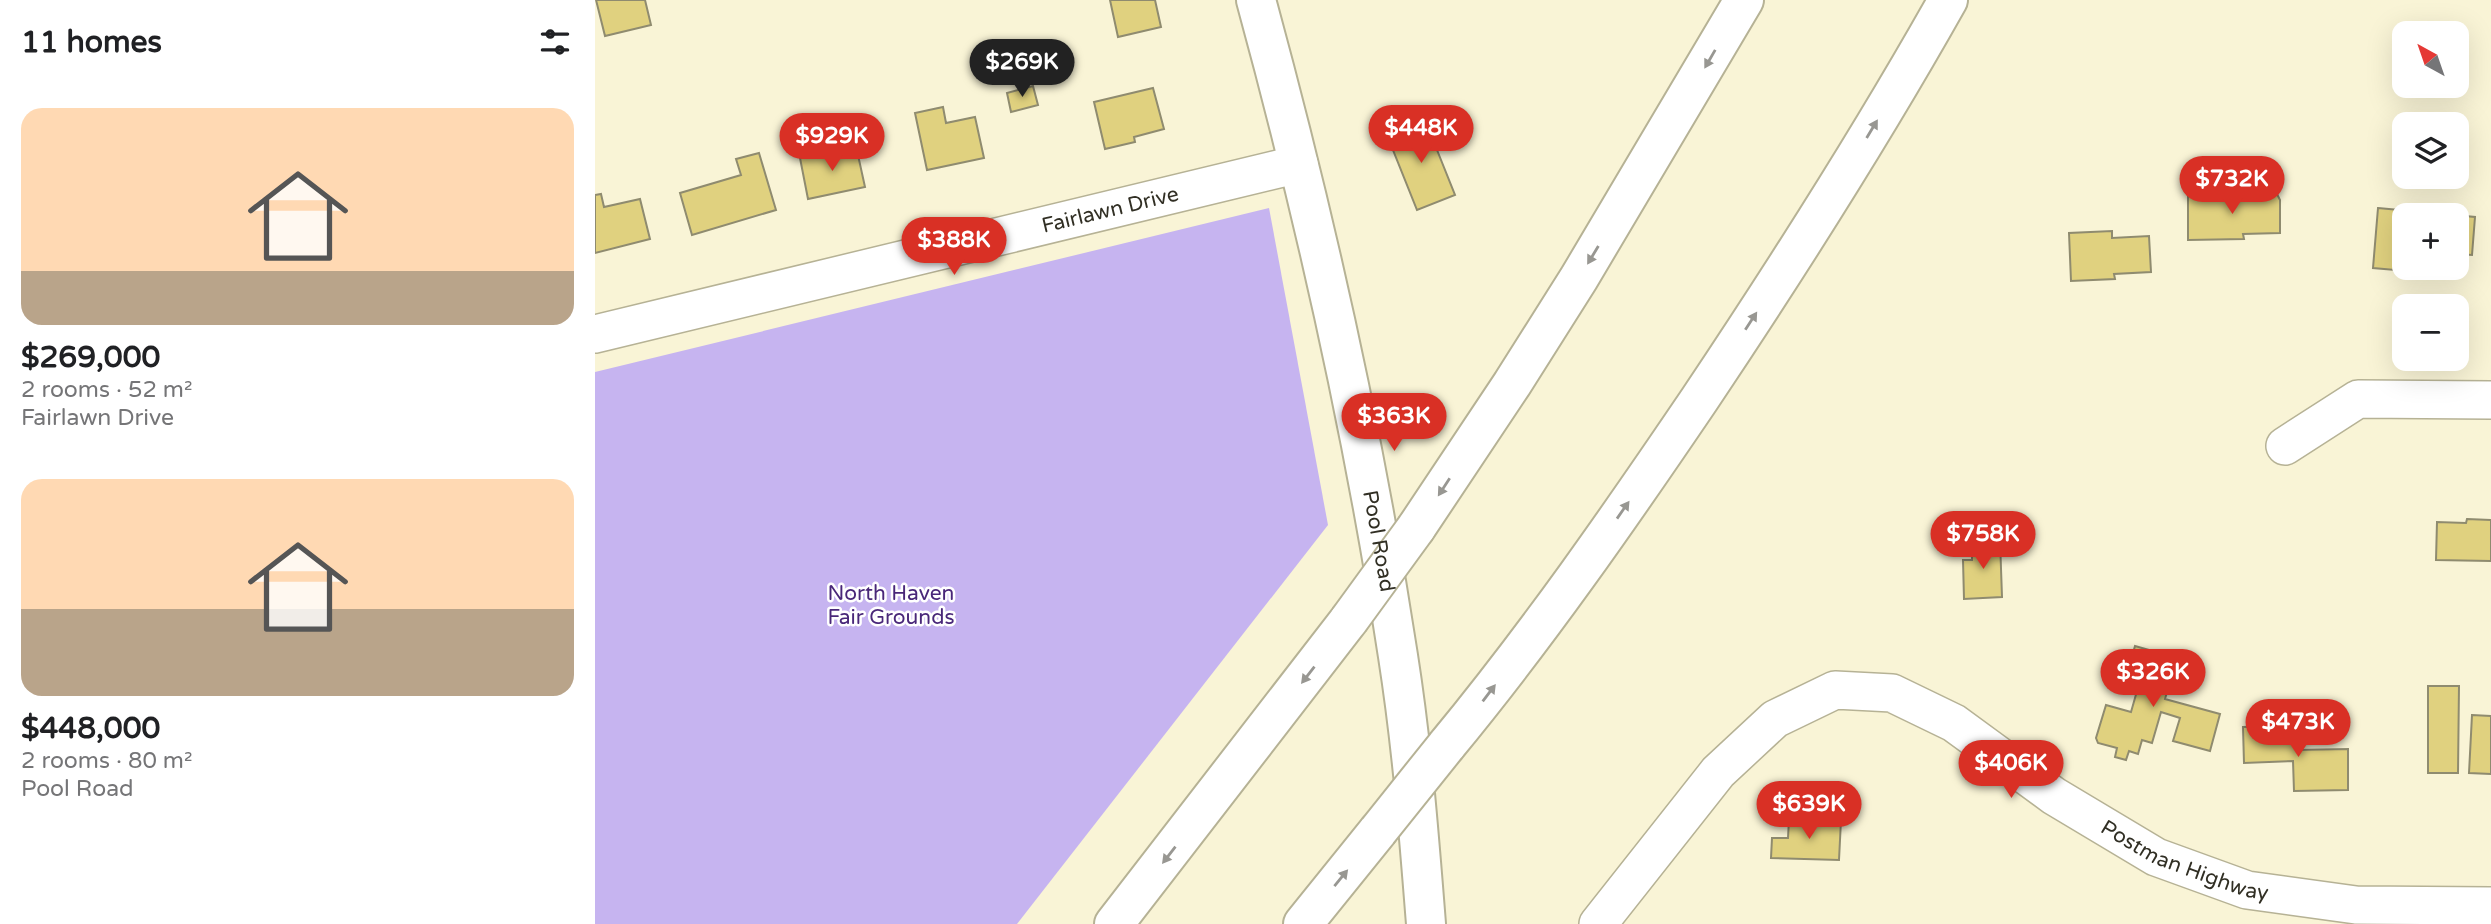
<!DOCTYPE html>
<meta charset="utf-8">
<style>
body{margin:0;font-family:"Varela Round",sans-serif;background:#f2f2f2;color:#202124;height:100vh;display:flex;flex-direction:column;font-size:26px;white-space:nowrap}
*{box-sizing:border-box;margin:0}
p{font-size:23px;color:#757577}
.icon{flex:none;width:38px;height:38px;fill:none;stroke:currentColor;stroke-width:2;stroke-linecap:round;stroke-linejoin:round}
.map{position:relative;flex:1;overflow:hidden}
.panel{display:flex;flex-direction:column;background:#fff;width:595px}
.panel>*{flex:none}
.needle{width:46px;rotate:320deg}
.buttons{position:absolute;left:1797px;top:21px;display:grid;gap:14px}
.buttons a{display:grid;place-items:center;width:77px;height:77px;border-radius:14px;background:#fff;box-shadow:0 7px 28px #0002;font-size:35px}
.price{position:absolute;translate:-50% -60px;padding:0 16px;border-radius:24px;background:#d93025;color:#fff;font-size:23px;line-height:46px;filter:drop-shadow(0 2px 4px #0008)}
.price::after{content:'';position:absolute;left:50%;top:42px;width:21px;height:16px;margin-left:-10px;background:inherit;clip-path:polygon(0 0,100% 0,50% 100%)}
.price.selected{background:#222;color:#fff}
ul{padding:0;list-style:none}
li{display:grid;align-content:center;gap:14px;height:371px;padding:0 21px}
li span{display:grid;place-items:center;height:217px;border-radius:21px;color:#555}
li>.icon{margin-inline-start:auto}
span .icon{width:126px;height:126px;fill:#fffc;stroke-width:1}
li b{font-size:30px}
h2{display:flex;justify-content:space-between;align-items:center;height:84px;padding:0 21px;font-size:30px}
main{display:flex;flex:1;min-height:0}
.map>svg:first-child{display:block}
.green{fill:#c6b4f0}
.building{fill:#e0d17f;stroke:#8f8b6f;stroke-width:2}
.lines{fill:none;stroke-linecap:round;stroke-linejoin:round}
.minor-casing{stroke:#b6b295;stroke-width:40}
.tertiary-casing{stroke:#b6b295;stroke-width:42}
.motorway-casing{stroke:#b6b295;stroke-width:42}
.minor{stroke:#fff;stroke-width:37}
.tertiary{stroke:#fff;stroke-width:38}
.motorway{stroke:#fff;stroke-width:38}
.motorway-bridge-casing{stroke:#b6b295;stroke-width:42;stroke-linecap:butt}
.motorway-bridge{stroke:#fff;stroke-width:38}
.oneway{fill:#989792}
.labels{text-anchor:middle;stroke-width:5;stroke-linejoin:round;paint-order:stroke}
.street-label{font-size:21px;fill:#312f24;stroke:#fff}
.park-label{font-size:21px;fill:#492779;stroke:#fff}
</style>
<main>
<section class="panel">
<h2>11 homes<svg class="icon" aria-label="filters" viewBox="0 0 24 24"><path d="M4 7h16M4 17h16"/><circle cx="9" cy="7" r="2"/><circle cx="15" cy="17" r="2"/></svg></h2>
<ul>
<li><span style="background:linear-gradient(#ffd9b3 75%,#b9a48a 0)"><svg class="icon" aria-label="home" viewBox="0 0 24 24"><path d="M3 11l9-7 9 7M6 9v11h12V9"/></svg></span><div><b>$269,000</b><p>2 rooms · 52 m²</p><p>Fairlawn Drive</p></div></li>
<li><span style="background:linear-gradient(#ffd9b3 60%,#b9a48a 0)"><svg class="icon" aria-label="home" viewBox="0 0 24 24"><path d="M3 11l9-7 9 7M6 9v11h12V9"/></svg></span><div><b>$448,000</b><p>2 rooms · 80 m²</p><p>Pool Road</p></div></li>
</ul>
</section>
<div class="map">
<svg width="1896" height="924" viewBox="0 0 1896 924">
<rect width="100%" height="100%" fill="#f9f4d6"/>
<polygon class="green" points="674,208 733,525 422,924 0,924 0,372"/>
<g class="building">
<polygon points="1,0 50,0 56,25 10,36"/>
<polygon points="515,0 560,0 566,27 523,37"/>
<polygon points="438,86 443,105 416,112 412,93"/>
<polygon points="558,88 569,129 539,137 540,142 510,149 499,102"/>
<polygon points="348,107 351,123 380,117 389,158 332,170 320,113"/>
<polygon points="830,120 860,195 822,210 792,135"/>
<polygon points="261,146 270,187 213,199 205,158"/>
<polygon points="164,153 181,210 97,235 85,193 146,175 141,159"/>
<polygon points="6,194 9,207 45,199 55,239 0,253 0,195"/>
<polygon points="1682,194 1685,200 1685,233 1648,234 1649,239 1593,240 1593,195"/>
<polygon points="1783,208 1880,217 1877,255 1862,254 1862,215 1810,215 1810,255 1801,254 1800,270 1778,268"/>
<polygon points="1517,231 1517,238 1554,236 1556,272 1519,274 1520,279 1476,281 1474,233"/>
<polygon points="1872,519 1896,520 1896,561 1841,560 1842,522 1871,523"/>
<polygon points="1377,540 1405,540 1407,597 1369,599 1368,560 1377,560"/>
<polygon points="1540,646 1582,658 1570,699 1625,714 1615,751 1578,741 1585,718 1566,712 1557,743 1547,740 1543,754 1534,751 1531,760 1520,757 1522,748 1503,743 1501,738 1511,705 1536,712 1542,691 1528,688"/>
<polygon points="1833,686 1864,686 1863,773 1833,773"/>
<polygon points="1877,715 1896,716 1896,774 1874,773"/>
<polygon points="1688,726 1688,738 1701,738 1701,750 1753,749 1753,790 1699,791 1698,761 1649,763 1648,727"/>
<polygon points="1194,819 1246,820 1244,860 1176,858 1177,838 1193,838"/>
</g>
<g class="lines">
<defs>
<g id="minor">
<path id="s1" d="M 0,334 L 704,164"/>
<polyline points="1690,446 1763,399 1896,400"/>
<path id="s2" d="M 1003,924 L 1123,772 L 1180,719 L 1240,690 L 1297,693 L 1359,723 L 1459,796 L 1561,857 L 1652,890 L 1761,905 L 1896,906"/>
</g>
<g id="tertiary">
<path id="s3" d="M 661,0 C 720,216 769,434 803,656 C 817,745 824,835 831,924"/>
</g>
<g id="motorway">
<polyline points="821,528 917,384 984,278 1149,0"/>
<path d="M 851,746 C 942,636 1024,518 1104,400 C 1191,270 1276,137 1353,0"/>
<polyline points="519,924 754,620"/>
<polyline points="708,924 783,831"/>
</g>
</defs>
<use href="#minor" class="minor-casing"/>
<use href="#tertiary" class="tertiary-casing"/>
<use href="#motorway" class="motorway-casing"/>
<use href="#minor" class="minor"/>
<use href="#tertiary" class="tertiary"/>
<use href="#motorway" class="motorway"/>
<defs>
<g id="motorway-bridge">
<polyline points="754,620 821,528"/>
<polyline points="783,831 851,746"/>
</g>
</defs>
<use href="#motorway-bridge" class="motorway-bridge-casing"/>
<use href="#motorway-bridge" class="motorway-bridge"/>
</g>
<defs><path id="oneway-solid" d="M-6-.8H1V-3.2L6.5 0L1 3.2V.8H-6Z" transform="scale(1.75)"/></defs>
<g class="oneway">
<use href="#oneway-solid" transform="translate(1115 59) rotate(120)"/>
<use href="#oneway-solid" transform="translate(1277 129) rotate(-59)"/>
<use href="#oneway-solid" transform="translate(998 255) rotate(121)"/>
<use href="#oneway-solid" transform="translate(1156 321) rotate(-57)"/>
<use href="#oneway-solid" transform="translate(849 487) rotate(123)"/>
<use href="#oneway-solid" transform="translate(1028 510) rotate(-55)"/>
<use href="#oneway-solid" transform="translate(713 675) rotate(128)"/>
<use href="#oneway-solid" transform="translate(894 693) rotate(-53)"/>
<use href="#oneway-solid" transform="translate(574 855) rotate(128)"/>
<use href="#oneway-solid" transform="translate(746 878) rotate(-51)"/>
</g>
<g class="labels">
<g class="street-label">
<text dy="7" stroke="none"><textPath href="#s1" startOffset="530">Fairlawn Drive</textPath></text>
<text dy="7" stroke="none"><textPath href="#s3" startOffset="555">Pool Road</textPath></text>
<text dy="7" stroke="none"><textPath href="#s2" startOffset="735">Postman Highway</textPath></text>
</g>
<g class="park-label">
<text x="296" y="600">North Haven<tspan x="296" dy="24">Fair Grounds</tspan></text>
</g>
</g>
</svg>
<div class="buttons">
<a><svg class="needle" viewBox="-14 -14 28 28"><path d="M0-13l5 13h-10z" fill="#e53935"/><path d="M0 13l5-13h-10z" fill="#757577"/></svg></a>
<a><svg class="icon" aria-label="layers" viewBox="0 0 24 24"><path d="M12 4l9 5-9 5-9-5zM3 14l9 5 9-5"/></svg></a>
<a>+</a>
<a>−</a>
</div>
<b class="price selected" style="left:427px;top:99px">$269K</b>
<b class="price" style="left:826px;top:165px">$448K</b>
<b class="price" style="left:237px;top:173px">$929K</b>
<b class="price" style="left:1637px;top:216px">$732K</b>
<b class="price" style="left:359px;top:277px">$388K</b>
<b class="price" style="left:799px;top:453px">$363K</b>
<b class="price" style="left:1388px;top:571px">$758K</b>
<b class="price" style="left:1558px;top:709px">$326K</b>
<b class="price" style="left:1703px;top:759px">$473K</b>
<b class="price" style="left:1416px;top:800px">$406K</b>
<b class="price" style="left:1214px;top:841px">$639K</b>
</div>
</main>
